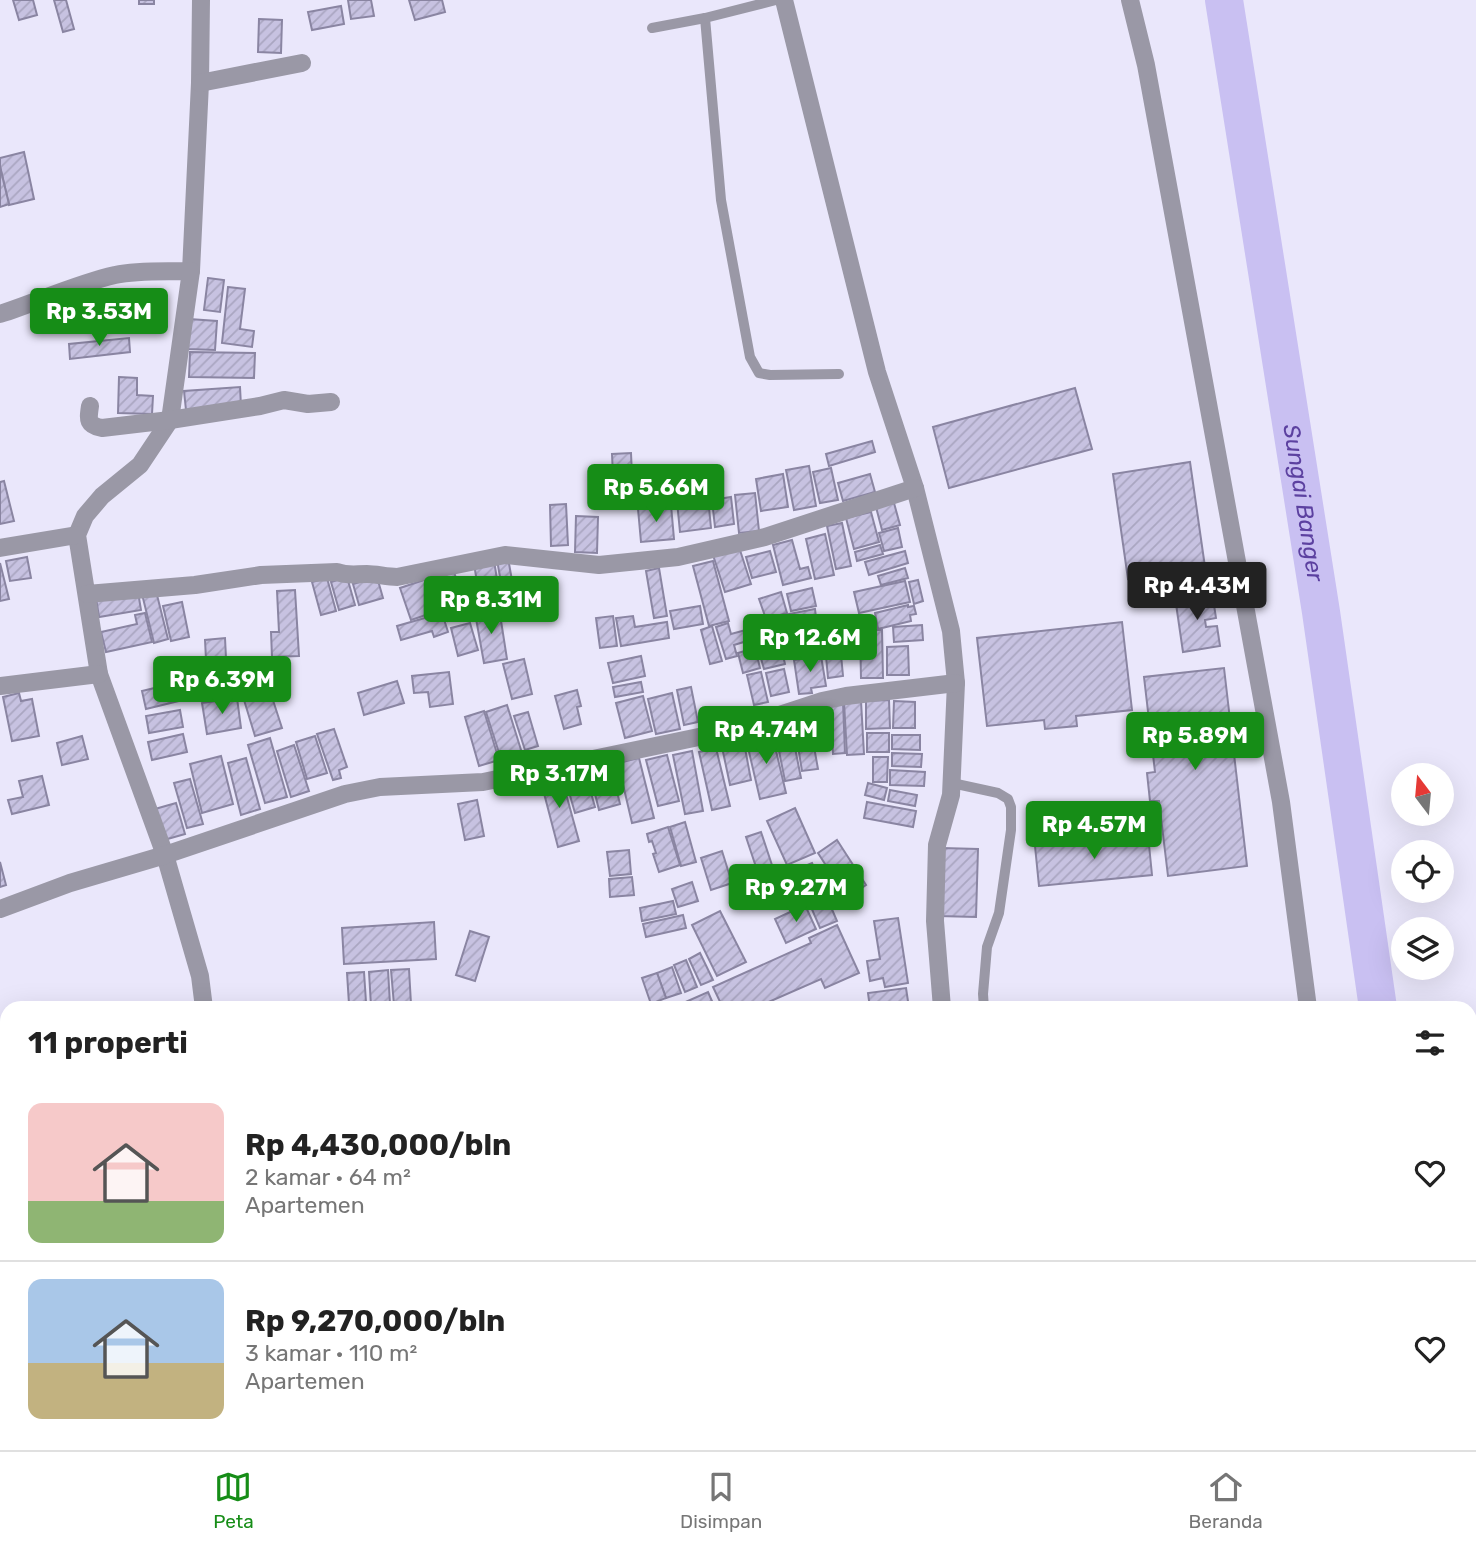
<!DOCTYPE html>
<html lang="id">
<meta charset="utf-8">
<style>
body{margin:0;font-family:Rubik,sans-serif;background:#f6f6f6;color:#222;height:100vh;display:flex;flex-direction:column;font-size:26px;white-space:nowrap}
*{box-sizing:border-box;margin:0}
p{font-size:23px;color:#767676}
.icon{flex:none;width:38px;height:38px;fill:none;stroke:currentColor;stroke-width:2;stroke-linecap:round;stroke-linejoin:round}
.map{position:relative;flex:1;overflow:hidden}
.drawer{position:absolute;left:0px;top:1001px;width:1477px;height:450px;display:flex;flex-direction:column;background:#fff;border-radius:21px 21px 0 0;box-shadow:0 7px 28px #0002}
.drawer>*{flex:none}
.needle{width:46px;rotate:344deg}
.fabs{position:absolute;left:1391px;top:763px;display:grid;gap:14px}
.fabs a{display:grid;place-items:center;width:63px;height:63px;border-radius:50%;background:#fff;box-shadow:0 7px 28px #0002;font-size:35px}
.price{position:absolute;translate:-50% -60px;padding:0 16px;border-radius:7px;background:#168d17;color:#fff;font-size:23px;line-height:46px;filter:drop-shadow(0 2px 4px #0008)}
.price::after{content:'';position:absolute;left:50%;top:42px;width:21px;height:16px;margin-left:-10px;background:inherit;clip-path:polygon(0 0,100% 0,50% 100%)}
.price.current{background:#222;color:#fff}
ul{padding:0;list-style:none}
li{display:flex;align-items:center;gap:21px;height:175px;padding:0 28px}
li+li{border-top:2px solid #e0e0e0}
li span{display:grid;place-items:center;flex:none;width:196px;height:140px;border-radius:14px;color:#555}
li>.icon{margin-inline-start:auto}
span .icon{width:84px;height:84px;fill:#fffc;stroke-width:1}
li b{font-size:30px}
h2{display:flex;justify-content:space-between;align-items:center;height:84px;padding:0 28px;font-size:30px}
.dock{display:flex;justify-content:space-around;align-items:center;height:98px;border-top:2px solid #e0e0e0;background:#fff;font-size:19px;color:#767676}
.dock a{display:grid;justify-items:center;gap:4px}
.dock .current{color:#168d17}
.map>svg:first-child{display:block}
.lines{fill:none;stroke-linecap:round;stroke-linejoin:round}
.river{stroke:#c9c0f2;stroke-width:38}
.building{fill:url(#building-hatch);stroke:#8a85a2;stroke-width:2}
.service{stroke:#9a98a6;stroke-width:10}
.minor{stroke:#9a98a6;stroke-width:18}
.labels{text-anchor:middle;stroke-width:6;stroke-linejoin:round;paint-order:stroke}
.water-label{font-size:23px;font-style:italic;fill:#5c41a0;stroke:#f7f6fd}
</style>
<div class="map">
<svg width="1476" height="1450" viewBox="0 0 1476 1450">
<defs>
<pattern id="building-hatch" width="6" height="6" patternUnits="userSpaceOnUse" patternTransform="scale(1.75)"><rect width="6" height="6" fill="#c7c2e1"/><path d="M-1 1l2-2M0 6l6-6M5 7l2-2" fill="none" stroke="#aaa6c1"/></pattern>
</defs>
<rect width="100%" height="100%" fill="#eae7fb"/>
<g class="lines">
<g class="river">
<path id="s1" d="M 1224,0 L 1321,612 L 1378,1008"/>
<polyline points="1420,1444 1420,1450"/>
</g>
</g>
<g class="building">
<polygon points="13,0 33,0 37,15 19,20"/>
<polygon points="54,0 66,0 74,29 63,32"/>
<rect x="139" y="0" width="15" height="4"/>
<polygon points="348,0 371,0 374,16 351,19"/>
<polygon points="409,0 442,0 445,12 415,20"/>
<polygon points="341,6 344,24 312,30 308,12"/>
<polygon points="259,19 282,20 281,53 258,52"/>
<polygon points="24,152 34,199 9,205 0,166 0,158"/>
<polygon points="0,167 9,204 0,207"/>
<polygon points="208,278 224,280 220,312 204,310"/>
<polygon points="228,287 245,289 240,329 254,331 252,347 222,343"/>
<polygon points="189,319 217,321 215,350 187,349"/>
<polygon points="129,338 130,352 70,359 69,344"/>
<polygon points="190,352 255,353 254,378 189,377"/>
<polygon points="119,377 137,378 137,395 153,396 152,414 118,413"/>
<polygon points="240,387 241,406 186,410 184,391"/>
<polygon points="1075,388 1092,449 949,488 933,427"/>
<polygon points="872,441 875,452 829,466 826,454"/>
<polygon points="631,453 633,498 614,498 612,454"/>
<polygon points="1190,462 1205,567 1128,579 1113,474"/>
<polygon points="809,466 816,506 794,510 786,470"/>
<polygon points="831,468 838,500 820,503 813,472"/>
<polygon points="783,474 788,507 761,511 756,479"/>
<polygon points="870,474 875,492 843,501 838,483"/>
<polygon points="4,481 14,521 0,524 0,482"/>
<polygon points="707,488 711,528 680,532 676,491"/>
<polygon points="755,493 759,531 739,533 735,495"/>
<polygon points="731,497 734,524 715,527 712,500"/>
<polygon points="894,503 900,525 882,530 876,507"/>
<polygon points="566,504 568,545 551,546 550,505"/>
<polygon points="671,505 674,539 641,542 638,509"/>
<polygon points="871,512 879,542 854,549 846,518"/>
<polygon points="576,516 598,517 597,553 575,552"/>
<polygon points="842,523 851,566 836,569 827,526"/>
<polygon points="898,528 902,547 884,551 879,533"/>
<polygon points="825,534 834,575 815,579 806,539"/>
<polygon points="792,540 800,569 808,567 811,578 783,585 773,545"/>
<polygon points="880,545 883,554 857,561 855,552"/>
<polygon points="739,547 751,584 725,592 713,555"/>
<polygon points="770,551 776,572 752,578 746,557"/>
<polygon points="905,551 908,563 869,575 865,562"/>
<polygon points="27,557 31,578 10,581 6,561"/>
<polygon points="508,558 513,586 502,588 497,560"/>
<polygon points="494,561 499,591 479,594 474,564"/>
<polygon points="713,561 729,621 709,626 693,566"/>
<polygon points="0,563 9,599 0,601"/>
<polygon points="659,568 667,616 654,618 646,571"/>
<polygon points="905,568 908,578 881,585 878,576"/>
<polygon points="454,572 468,615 448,621 433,579"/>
<polygon points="347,577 355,605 339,610 331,582"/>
<polygon points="377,577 383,598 359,605 353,584"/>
<polygon points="327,578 336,611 321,615 312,582"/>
<polygon points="430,578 441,610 411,620 400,588"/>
<polygon points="918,580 923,601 914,604 909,582"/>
<polygon points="905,581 910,602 859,613 854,592"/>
<polygon points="812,588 816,606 791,611 787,594"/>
<polygon points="295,590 299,656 272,657 271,632 279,632 277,591"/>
<polygon points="156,591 168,639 154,643 142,594"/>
<polygon points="138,592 141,610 99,617 96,598"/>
<polygon points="781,592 787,613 766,619 759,599"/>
<polygon points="1212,592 1216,618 1205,620 1206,627 1217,626 1220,646 1183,652 1175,597"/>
<polygon points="182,602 189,637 171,641 163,606"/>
<polygon points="908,605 908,607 914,606 916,614 910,615 911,621 878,629 875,613"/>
<polygon points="700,606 703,624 674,629 670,611"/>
<polygon points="499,608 507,659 484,663 475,613"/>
<polygon points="815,609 816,617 824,616 825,622 792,628 789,614"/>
<polygon points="145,613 152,642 106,652 101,632 137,624 135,615"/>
<polygon points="442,613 448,632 434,637 432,631 401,640 397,626"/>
<polygon points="613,616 617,646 600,648 596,618"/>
<polygon points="633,616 635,627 667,622 669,638 621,646 616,618"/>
<polygon points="1122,622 1132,710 1076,716 1077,726 1045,729 1044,720 987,726 977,638"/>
<polygon points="470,623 478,650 458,656 451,628"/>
<polygon points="728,623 731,634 757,627 760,637 734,645 737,656 726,659 716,627"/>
<polygon points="922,625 923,640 894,642 893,627"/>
<polygon points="712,626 722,661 710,664 701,630"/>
<polygon points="860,630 882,630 883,678 861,678"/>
<polygon points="822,635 823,649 789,653 788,639"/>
<polygon points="225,638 228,698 208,699 205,640"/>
<polygon points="780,643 785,664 764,669 758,648"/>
<polygon points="840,644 843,676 828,678 825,645"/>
<polygon points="908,646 909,675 887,675 887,647"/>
<polygon points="755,648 760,668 743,673 738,653"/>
<polygon points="641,656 645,676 613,683 608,663"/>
<polygon points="821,656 826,686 811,688 812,693 799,694 794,660"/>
<polygon points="524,659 532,694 512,699 503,664"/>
<polygon points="1224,668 1247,866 1168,876 1159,801 1150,801 1147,773 1155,772 1144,677"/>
<polygon points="784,669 789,692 771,696 766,673"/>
<polygon points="449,672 453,704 430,707 428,692 414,693 412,676"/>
<polygon points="761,672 768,702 754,705 747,675"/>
<polygon points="397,681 404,703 364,715 358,693"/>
<polygon points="179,682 183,700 146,709 142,691"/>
<polygon points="641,682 643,692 615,697 613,687"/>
<polygon points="691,687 698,722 684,725 677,690"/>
<polygon points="577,690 581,706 577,707 581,724 564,729 555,696"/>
<polygon points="270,691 282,728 255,736 244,700"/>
<polygon points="19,693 21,701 32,699 39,736 12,741 3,697"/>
<polygon points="672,693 680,729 656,734 648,699"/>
<polygon points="643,696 652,731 625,738 616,703"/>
<polygon points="237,698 241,728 207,734 202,703"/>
<polygon points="889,700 890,728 866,729 866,701"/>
<polygon points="861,701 864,754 847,755 844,702"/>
<polygon points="894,701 915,702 915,728 893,728"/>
<polygon points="843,702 845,753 833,754 831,703"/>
<polygon points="827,703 829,712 813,716 810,707"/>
<polygon points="507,705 522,753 501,759 486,712"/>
<polygon points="180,710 183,727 149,733 146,716"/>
<polygon points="484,711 499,760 479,766 465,717"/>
<polygon points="528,712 538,746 525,750 514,716"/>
<polygon points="809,719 818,769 802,771 794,722"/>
<polygon points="790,723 801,778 785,781 774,726"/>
<polygon points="334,729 347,767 339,770 341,778 333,780 317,734"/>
<rect x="867" y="733" width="22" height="19"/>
<polygon points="183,734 187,752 152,760 148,742"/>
<polygon points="772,734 786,793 760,799 746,739"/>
<polygon points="892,735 920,735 920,750 892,749"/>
<polygon points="82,736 88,759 62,765 57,743"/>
<polygon points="315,736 327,773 307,779 296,742"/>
<polygon points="270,738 287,797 265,803 248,745"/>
<polygon points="744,743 751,780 730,785 722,747"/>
<polygon points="294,745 309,791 291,797 277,751"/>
<polygon points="716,748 730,806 712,810 699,752"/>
<polygon points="692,751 703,811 685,814 673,755"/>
<polygon points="892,753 922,754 921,767 892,766"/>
<polygon points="667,755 679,801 658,806 646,760"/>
<polygon points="221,756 233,804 202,813 190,764"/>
<polygon points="873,757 888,757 887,782 873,782"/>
<polygon points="246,758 260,809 241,815 228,763"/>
<polygon points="639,758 654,818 632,823 618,763"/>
<polygon points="609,759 620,804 599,810 589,770 598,767 597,763"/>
<polygon points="890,770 925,772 924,786 890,785"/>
<polygon points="560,772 579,841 558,847 540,778"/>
<polygon points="585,772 595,807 575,813 565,778"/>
<polygon points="42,776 49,805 12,814 8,800 23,797 19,781"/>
<polygon points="190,779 203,824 187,828 174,783"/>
<polygon points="868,783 887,788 884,800 865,795"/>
<polygon points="890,790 917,795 915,806 888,801"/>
<polygon points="477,800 484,836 465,840 458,804"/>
<polygon points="867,802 916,811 913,827 864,818"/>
<polygon points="176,803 185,834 164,840 155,809"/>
<polygon points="795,808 815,853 787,865 767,821"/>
<polygon points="685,822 696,862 681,866 670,827"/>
<polygon points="668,827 680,865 659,872 653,854 656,853 652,841 649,842 647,834"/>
<polygon points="761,832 772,865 757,870 746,837"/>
<polygon points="1148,835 1152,875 1039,886 1035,846"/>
<polygon points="837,840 866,885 847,898 818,853"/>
<polygon points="942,848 978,849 976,917 939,916"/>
<polygon points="629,850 631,874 610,876 607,852"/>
<polygon points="722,851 732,883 711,890 701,858"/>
<polygon points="0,862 6,885 0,887"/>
<polygon points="812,863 837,921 820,928 795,870"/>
<polygon points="632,877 634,895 610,897 609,879"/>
<polygon points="692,882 698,901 678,907 672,889"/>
<polygon points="673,901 676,914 642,921 640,908"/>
<polygon points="805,905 816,929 786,943 775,919"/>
<polygon points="720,911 746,962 717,976 692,925"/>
<polygon points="683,915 686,928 646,937 643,924"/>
<polygon points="898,918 908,983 885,987 883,978 870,981 867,961 880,959 874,921"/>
<polygon points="434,922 436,959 344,964 342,928"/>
<polygon points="837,925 859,973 825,988 821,979 755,1008 723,1008 713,987 811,943 809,938"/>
<polygon points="470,931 489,937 475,981 456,975"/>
<polygon points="700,953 713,980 701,985 689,959"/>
<polygon points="686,960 697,987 685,992 674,965"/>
<polygon points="672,967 681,993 666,998 657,973"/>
<polygon points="409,969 411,1004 394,1005 391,970"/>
<polygon points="388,970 390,1004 371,1006 369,972"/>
<polygon points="364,972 366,1002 349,1004 347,973"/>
<polygon points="657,973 666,998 651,1004 642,978"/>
<polygon points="906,988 909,1008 870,1008 868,993"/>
<polygon points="708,992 715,1008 672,1008"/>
</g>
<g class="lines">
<g class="service">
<polyline points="776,0 705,18 721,200 750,357 759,373 770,375 839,374"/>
<polyline points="652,28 705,18"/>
<polyline points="952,783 998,793 1008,799 1011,807 1011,830 999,913 987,947 983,994 984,1008"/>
<polyline points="1028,1444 1029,1450"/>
</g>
<g class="minor">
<polyline points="201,0 200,83 191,271 170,420 140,465 102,496 85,516 77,535 99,674 165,855 200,976 204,1008"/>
<polyline points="784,0 877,372 915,488 951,631 956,683 951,795 937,845 935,921 942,1008"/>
<polyline points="1130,0 1146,65 1281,802 1308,1008"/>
<polyline points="200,83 302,63"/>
<path d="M 0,314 C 38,302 75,284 115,275 C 140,270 166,272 191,271"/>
<path d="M 90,406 C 88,420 87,425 102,428 L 170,420 L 260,406 L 284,400 L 308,404 L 331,402"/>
<polyline points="0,548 77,535"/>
<path d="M 87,594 L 195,585 L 261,575 L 337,572 C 348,576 355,574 367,574 C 376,574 387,577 397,577 L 505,555 L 599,565 L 678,557 L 765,537 L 915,488"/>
<polyline points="0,686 99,674"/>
<polyline points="0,909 70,883 165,855 345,794 380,787 483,782 737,729 822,701 846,696 956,683"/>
<polyline points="0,1226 7,1226"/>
<polyline points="0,1366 7,1365"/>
<polyline points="400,1444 403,1450"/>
<polyline points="998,1444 999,1450"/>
<polyline points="594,1450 641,1444"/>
<polyline points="1339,1450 1339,1444"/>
</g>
</g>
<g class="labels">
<g class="water-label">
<text dy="8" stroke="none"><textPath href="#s1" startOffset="509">Sungai Banger</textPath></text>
</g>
</g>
</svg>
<div class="fabs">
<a><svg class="needle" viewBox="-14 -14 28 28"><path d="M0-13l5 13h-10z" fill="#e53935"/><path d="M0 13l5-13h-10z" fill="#767676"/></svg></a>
<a><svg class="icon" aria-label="locate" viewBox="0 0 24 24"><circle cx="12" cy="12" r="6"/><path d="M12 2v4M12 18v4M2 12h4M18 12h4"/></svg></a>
<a><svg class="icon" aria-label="layers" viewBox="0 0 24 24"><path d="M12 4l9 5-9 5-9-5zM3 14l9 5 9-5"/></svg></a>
</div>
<b class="price" style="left:99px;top:348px">Rp 3.53M</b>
<b class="price" style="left:656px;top:524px">Rp 5.66M</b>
<b class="price current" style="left:1197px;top:622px">Rp 4.43M</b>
<b class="price" style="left:491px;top:636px">Rp 8.31M</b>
<b class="price" style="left:810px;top:674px">Rp 12.6M</b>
<b class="price" style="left:222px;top:716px">Rp 6.39M</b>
<b class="price" style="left:766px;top:766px">Rp 4.74M</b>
<b class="price" style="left:1195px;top:772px">Rp 5.89M</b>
<b class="price" style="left:559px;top:810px">Rp 3.17M</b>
<b class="price" style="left:1094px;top:861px">Rp 4.57M</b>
<b class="price" style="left:796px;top:924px">Rp 9.27M</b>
<section class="drawer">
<h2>11 properti<svg class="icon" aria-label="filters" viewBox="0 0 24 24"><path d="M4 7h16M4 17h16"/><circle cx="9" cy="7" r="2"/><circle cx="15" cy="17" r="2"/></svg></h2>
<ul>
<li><span style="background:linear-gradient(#f6c9c9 70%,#8fb573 0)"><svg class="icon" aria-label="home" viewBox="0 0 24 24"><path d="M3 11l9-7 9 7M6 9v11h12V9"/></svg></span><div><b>Rp 4,430,000/bln</b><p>2 kamar · 64 m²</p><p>Apartemen</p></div><svg class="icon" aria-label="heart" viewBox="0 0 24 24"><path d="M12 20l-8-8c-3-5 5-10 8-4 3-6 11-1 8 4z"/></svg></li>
<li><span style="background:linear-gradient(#a9c7e8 60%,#c2b280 0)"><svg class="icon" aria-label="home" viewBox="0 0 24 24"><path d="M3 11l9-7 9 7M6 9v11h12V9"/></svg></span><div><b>Rp 9,270,000/bln</b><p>3 kamar · 110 m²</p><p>Apartemen</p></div><svg class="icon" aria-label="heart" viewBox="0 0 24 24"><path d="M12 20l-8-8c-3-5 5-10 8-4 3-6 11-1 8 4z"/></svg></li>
</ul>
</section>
</div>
<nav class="dock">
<a class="current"><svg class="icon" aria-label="map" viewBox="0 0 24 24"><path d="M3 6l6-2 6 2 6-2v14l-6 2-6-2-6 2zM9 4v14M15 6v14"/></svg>Peta</a>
<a><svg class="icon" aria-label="saved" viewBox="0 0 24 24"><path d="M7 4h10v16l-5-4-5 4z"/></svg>Disimpan</a>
<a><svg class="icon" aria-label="home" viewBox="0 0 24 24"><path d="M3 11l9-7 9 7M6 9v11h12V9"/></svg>Beranda</a>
</nav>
